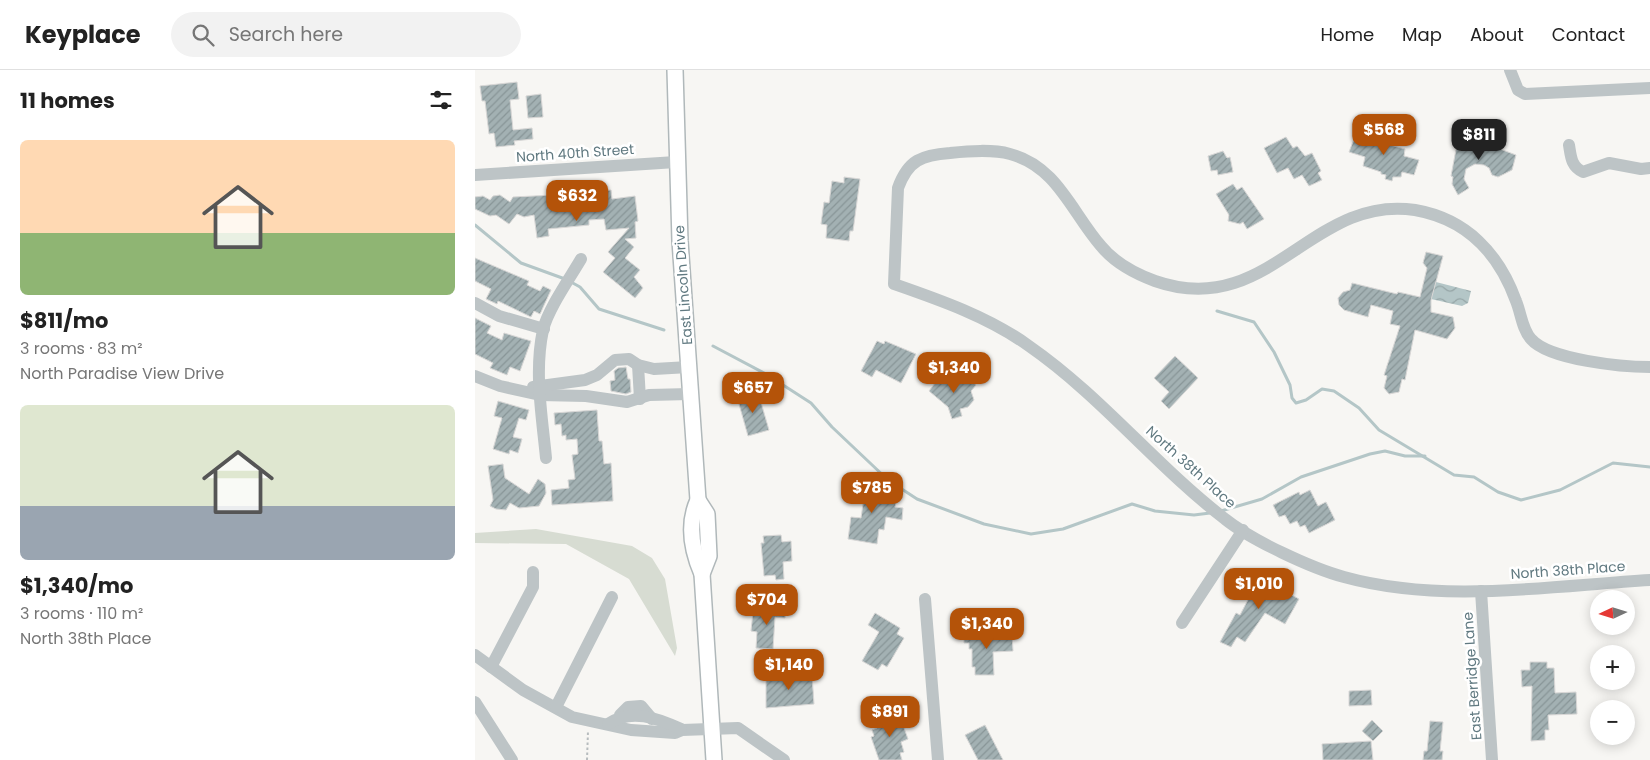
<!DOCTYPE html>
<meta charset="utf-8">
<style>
body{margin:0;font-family:Poppins,sans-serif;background:#f2f2f2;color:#222;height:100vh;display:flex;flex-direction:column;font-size:19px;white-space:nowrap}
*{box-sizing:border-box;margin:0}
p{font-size:16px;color:#767676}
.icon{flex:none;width:28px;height:28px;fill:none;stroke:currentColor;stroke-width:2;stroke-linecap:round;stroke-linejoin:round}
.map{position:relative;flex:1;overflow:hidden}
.sheet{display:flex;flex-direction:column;background:#fff;width:475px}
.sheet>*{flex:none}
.needle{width:32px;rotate:266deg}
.tools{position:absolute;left:1115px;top:520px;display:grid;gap:10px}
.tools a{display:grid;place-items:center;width:45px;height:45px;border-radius:50%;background:#fff;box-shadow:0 2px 12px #0003;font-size:25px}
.price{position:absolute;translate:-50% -42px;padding:0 11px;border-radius:10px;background:#b45309;color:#fff;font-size:16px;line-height:32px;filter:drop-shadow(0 1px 2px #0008)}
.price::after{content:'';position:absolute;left:50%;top:30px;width:15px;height:11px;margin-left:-8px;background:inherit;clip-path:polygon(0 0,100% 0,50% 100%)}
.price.active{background:#222;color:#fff}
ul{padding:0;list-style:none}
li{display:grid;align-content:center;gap:10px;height:265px;padding:0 20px}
li span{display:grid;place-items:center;height:155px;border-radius:8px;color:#555}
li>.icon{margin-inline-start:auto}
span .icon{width:90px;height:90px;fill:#fffc;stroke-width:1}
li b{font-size:21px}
h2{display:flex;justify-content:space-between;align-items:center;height:60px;padding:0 20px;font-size:21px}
header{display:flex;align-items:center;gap:30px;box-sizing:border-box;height:70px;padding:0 25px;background:#fff;border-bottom:1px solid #e0e0e0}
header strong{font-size:24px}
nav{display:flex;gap:28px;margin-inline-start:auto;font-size:18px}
.search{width:350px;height:45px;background:#f2f2f2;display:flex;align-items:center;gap:12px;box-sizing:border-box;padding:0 18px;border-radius:28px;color:#767676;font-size:19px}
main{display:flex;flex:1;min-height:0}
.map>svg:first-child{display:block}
.green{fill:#d7dcd2}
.water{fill:url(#water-waves)}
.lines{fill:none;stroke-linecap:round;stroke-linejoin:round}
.stream{stroke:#b4c6c7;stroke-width:3}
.building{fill:url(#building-hatch);stroke:#d8d7d6}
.major-casing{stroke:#b0b8ba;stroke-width:18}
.path{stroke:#b7bcbe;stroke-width:2;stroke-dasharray:2.5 2.5;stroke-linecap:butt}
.minor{stroke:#bdc4c6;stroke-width:12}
.major{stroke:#fff;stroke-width:15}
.labels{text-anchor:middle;stroke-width:5;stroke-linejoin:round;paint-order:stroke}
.street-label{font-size:14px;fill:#607980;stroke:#fff}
</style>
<header>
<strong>Keyplace</strong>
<div class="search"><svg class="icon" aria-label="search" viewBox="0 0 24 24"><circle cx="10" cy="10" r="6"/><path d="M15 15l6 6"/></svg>Search here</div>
<nav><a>Home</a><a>Map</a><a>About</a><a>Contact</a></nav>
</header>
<main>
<section class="sheet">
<h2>11 homes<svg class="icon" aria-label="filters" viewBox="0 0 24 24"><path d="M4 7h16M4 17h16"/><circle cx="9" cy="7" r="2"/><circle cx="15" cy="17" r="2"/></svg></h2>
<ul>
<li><span style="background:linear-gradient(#ffd9b3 60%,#8fb573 0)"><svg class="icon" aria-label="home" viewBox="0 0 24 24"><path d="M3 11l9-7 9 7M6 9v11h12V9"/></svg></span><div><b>$811/mo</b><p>3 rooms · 83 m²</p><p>North Paradise View Drive</p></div></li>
<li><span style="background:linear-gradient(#dfe7d0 65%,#9aa5b1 0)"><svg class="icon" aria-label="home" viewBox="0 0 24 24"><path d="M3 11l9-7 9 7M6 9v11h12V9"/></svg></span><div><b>$1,340/mo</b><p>3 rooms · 110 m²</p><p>North 38th Place</p></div></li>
</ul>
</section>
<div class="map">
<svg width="1175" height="690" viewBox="0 0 1175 690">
<defs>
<pattern id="water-waves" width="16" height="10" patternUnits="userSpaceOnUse" patternTransform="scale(1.25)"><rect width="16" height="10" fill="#b4c6c7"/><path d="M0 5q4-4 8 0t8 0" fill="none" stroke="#96a6a7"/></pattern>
<pattern id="building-hatch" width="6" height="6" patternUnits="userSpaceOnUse" patternTransform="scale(1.25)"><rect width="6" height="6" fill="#a3b1b3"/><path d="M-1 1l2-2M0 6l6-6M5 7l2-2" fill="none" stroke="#889597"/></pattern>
</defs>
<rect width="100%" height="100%" fill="#f7f6f3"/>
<polygon class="green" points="61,459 157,476 177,488 190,509 202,578 200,586 154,509 91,474 0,473 0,463"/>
<polygon class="water" points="961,212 996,221 993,233 987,236 956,229"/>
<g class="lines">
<g class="stream">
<polyline points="0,155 46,193 90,209"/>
<polyline points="96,212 105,217 124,239 189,260"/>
<polyline points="742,241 779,252 799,282 815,315 817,328 821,333 831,330 847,319 859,321 884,338 904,360 979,405 999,407 1023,422 1046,430 1085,420 1138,393 1175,397"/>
<polyline points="238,276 291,304 336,333 357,357 413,410 442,429 509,454 556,464 588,459 657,434 680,441 719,445 735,443"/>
<polyline points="746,441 787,429 826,407 895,384 910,381 930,386 950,386"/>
</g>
</g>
<g class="building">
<polygon points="42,12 44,29 35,30 38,60 57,58 58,69 39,71 40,75 21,77 19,63 14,64 10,31 7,31 5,16"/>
<polygon points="66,24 68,47 53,48 51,26"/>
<polygon points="897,60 917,68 915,75 930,79 929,86 944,90 939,105 927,102 926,107 918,107 917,111 910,109 911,105 906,104 906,102 888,96 890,87 874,82 879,69 894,72"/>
<polygon points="811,67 818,78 822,76 830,86 837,83 846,101 843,103 847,110 834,116 827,105 819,109 813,98 802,103 789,78"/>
<polygon points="990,69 1010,75 1014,73 1023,75 1025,79 1041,85 1037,100 1023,107 1017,105 1014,98 1009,95 1000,94 991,99 989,109 994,118 983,125 977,114 978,107 976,106 982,74"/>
<polygon points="748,81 752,88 755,87 758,102 743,105 742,100 736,101 733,86"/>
<polygon points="369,107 385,109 378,161 375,161 374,171 351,168 352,155 346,154 349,132 354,133 357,111 369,113"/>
<polygon points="758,114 762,120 767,117 789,149 772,159 768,152 765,154 753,151 754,145 741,124"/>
<polygon points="103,119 104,125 126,123 126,121 136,120 137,129 160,126 163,151 160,152 161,168 150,169 159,177 150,188 165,200 159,207 168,218 160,228 128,202 140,188 133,182 154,158 131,160 129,149 114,150 114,155 73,159 74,166 62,168 59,145 49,147 42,144 34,154 21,145 15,146 0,139 0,127 8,126 15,130 18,126 25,125 35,132 38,127 79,125 79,121"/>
<polygon points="951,182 968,186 956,230 956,242 978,247 980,258 972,269 940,260 930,310 927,309 924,322 914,324 909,318 912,306 909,305 925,256 915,254 918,241 896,235 893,247 869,240 864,235 863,228 868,222 875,220 877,213 922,224 923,222 945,227 952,198 948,193"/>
<polygon points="0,188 54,211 52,215 65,221 68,216 76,220 65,244 59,241 56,247 23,231 22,234 11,229 16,219 0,211"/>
<polygon points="0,248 16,256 12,263 27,270 29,263 56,271 45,301 35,297 32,305 15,298 18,293 0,284"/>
<polygon points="402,271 409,274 410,271 441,284 426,313 401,300 397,307 386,301"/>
<polygon points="700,286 723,308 694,339 686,331 694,322 679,308"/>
<polygon points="151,297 153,309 155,309 156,322 151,324 136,321 135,311 140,310 139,301 143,298"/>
<polygon points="467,304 480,314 488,304 501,315 496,321 499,330 493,337 485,339 487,346 477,349 473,337 454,321"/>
<polygon points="283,322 294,360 273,366 262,327"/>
<polygon points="23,331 54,340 51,350 44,348 38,367 47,369 43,383 35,380 34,384 18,379 27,348 19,346"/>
<polygon points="122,340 124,371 127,371 129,394 136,393 138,431 77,435 76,420 94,418 93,410 100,409 97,385 103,384 102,369 91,370 91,365 87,366 86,354 80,355 79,343"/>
<polygon points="28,394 30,408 54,424 63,409 70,414 71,423 64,436 44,438 35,433 31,440 21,439 15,436 18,430 13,396"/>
<polygon points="373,415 407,419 406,425 414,426 414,431 421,432 420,437 428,438 427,450 411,447 409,460 404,459 402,474 373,469 376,447 386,448 389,427 372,425"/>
<polygon points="835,420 843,436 851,432 860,450 834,463 830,455 825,457 822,451 815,454 810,445 804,447 798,435 824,422 825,425"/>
<polygon points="306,465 307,472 316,471 317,491 308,492 309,509 301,510 300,505 289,506 286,473 289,473 288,466"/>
<polygon points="777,499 789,505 779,523 792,530 800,516 824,529 810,554 790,543 770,572 762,567 756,577 745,572 761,543 765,545 776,524 766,519"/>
<polygon points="296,535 311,536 310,548 300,547 298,579 281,578 282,562 276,561 278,542 296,544"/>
<polygon points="400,543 425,558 422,564 429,568 412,597 407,594 403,600 387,591 404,562 393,555"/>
<polygon points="489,561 507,561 507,565 537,564 538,581 518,582 519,605 500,605 500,597 497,597 497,579 494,579 494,573 489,573"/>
<polygon points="1055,592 1072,592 1072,598 1079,598 1080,623 1101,622 1102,644 1073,645 1074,660 1070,660 1070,670 1056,671 1057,616 1047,617 1046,600 1055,600"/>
<polygon points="337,605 339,634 291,638 291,608"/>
<polygon points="896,620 897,635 874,636 874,621"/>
<polygon points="415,646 418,652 431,648 434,657 429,658 433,669 426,672 429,682 425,683 427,690 404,690 396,667 399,666 397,660 402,658 400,651"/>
<polygon points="897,650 908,661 898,671 887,661"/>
<polygon points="955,651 968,652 965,681 968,681 967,690 948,690 949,681 952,681"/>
<polygon points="510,655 528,690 503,690 490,665"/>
<polygon points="896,671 898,690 848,690 847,674"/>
</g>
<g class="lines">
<defs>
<g id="major">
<path d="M 200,0 L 205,171 L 223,430 C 212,454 217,481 227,504 L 239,690"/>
<polyline points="223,430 232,444 234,486 227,504"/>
</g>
</defs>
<use href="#major" class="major-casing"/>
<polyline class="path" points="112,690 113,661"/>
<g class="minor">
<polyline points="1035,0 1043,20 1050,24 1175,18"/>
<path d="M 1094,75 C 1096,87 1096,96 1108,102 L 1134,93 L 1166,99 L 1175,98"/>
<polyline points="0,105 201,92"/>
<polyline points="0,233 24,246 69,259"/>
<polyline points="163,295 165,329"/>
<path d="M 1175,297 C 1148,297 1074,290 1056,269 C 1047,259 1046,243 1041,231 C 1024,184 992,149 940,140 C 836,124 794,251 680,211 C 661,204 639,192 626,176 C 597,143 582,96 535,84 C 517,79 494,81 475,83 C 447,85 433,90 423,118 L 419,214 C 465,230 514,247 554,276 C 626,326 681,396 750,449 C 776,470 836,498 869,507 C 967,534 1074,516 1175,510"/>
<polyline points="0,306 25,316 65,325 111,326 152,332 174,325 215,324"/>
<polyline points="58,317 110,310 122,305 140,290 154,289 163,295 179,299 214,297"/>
<path d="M 71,388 C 67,346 59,302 68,260 C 73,239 95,208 106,189"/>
<polyline points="1006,521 1017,690"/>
<polyline points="450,529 463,690"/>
<polyline points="707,553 768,460"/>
<polyline points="0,585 48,620 97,647 156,660 200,663 207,660 263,658 309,690"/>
<polyline points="16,597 58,517 58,502"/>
<polyline points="0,632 37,690"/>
<polyline points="81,637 137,527"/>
<polyline points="145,645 153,637 166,636 177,649"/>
<path d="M 133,654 C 156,638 182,648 206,659"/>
</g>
<use href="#major" class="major"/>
</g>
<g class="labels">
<g class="street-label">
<text transform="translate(100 83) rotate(-4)" y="5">North 40th Street</text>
<text transform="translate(208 215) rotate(-94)" y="5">East Lincoln Drive</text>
<text transform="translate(716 397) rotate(42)" y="5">North 38th Place</text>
<text transform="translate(1093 500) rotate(-4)" y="5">North 38th Place</text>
<text transform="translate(997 606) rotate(-94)" y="5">East Berridge Lane</text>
</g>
</g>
</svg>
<div class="tools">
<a><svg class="needle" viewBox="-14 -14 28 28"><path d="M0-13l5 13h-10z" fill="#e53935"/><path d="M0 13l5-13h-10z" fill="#767676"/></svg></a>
<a>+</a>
<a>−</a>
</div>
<b class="price" style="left:909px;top:86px">$568</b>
<b class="price active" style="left:1004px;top:91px">$811</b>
<b class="price" style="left:102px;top:152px">$632</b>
<b class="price" style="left:479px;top:324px">$1,340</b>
<b class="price" style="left:278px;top:344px">$657</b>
<b class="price" style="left:397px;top:444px">$785</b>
<b class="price" style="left:784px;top:540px">$1,010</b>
<b class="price" style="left:292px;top:556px">$704</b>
<b class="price" style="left:512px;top:580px">$1,340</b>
<b class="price" style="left:314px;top:621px">$1,140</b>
<b class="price" style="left:415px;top:668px">$891</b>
</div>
</main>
